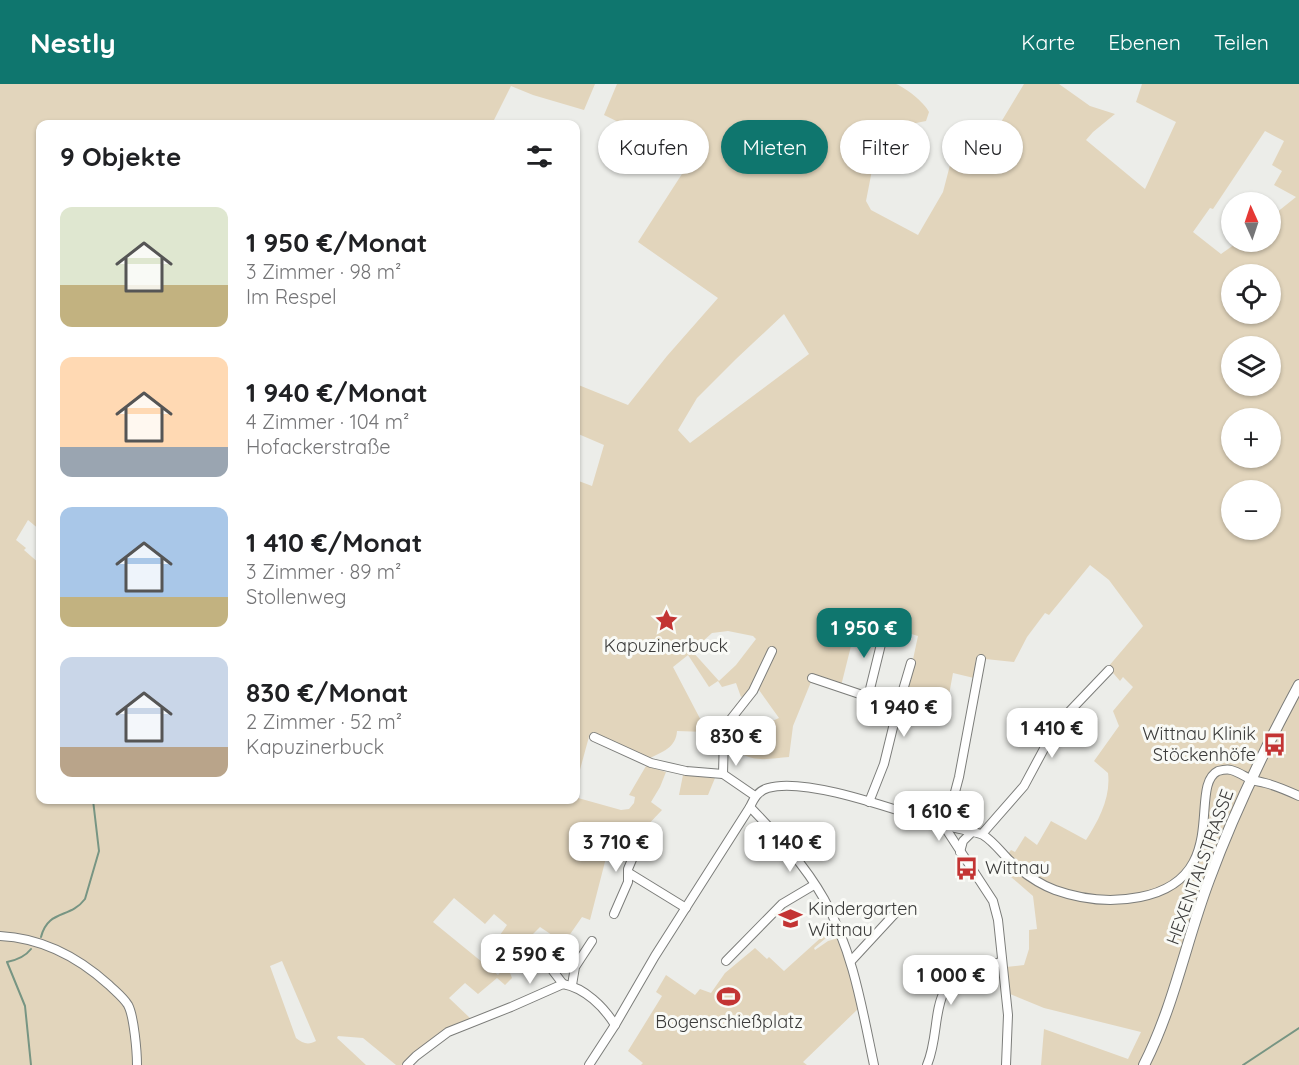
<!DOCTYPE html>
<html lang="de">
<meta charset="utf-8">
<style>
body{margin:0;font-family:Quicksand,sans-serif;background:#f2f2f2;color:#202124;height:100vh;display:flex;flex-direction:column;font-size:22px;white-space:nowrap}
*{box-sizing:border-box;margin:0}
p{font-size:20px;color:#757577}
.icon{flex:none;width:33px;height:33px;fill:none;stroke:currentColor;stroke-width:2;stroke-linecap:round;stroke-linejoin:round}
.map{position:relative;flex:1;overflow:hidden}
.details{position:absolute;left:36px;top:36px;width:544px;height:684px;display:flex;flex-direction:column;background:#fff;border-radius:12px;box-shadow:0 2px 4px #0004}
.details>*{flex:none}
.hud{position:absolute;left:598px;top:36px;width:570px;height:54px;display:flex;gap:12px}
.needle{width:39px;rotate:357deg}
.fabs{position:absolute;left:1221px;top:108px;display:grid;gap:12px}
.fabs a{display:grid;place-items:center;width:60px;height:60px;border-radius:50%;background:#fff;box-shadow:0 2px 4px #0004;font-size:30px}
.price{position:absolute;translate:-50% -51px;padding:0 14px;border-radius:12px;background:#fff;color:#222;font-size:20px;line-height:39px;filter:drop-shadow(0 2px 3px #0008)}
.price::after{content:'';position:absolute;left:50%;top:36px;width:18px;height:14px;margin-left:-9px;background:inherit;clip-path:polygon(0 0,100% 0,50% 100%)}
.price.selected{background:#0f766e;color:#fff}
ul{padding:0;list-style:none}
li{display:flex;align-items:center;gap:18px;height:150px;padding:0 24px}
li span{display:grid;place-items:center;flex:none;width:168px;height:120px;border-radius:12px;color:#555}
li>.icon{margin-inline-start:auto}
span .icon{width:72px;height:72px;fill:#fffc;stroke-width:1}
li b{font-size:26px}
h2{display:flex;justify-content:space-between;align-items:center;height:72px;padding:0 24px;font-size:26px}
.tag{padding:0 21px;border-radius:27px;background:#fff;box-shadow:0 2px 4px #0004;font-size:21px;line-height:54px}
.tag.selected{background:#0f766e;color:#fff}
header{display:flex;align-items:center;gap:36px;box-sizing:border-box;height:84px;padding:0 30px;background:#0f766e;color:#fff}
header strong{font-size:28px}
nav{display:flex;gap:33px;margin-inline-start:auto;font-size:21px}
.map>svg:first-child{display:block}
.green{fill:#e2d5bc;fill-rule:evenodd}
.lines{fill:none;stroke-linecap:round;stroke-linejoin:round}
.stream{stroke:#779583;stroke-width:2}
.minor-casing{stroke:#7c7d7a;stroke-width:10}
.major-casing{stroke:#7c7d7a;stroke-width:12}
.minor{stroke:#fff;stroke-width:8}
.major{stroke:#fff;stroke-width:10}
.labels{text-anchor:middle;stroke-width:6;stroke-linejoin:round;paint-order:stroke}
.poi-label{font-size:18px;fill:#3b3b3a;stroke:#f9faf6}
.street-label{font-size:18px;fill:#3b3b3a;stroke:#f9faf6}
</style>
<header>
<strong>Nestly</strong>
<nav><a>Karte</a><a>Ebenen</a><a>Teilen</a></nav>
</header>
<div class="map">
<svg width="1299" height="981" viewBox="0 0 1299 981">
<rect width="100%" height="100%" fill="#ecede9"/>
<g class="green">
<path d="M 0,0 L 595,0 L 584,26 L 533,11 L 511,2 L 492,40 L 40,40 L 40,446 L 28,436 L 16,456 L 26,464 L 24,466 L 40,480 L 40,716 L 576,716 L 576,396 L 592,402 L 604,361 L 576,349 L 576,300 L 628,321 L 667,272 L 718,214 L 638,158 L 691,76 L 686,71 L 604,31 L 617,0 L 896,0 C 906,4 924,18 929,28 L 926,37 L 916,39 L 897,47 L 873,81 L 866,117 L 871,126 L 918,151 L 943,108 L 956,58 L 959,58 L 969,78 L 980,80 L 983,73 L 981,67 L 989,58 L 1024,0 L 1059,0 L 1090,22 L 1115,30 L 1093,48 L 1086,56 L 1145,105 L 1176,38 L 1136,18 L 1142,0 L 1299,0 L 1299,981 L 1041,981 L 1044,945 L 1128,975 L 1141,948 L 1044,924 L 1010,910 L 1006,883 L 1024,881 L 1029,865 L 1029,846 L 1037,845 L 1033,812 L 1003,786 L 1014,775 L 1008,770 L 1011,766 L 1015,768 L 1025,752 L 1037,761 L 1051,737 L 1086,756 C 1099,736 1111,713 1108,689 L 1094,677 L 1119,642 L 1113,627 L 1133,603 L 1123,593 L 1120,597 L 1108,583 L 1143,542 L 1109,496 L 1090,481 L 1049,531 L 1045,529 L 1027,553 L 1014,578 L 976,574 L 974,594 L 953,589 L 948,616 L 906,608 L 918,552 L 858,534 L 841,602 L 813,593 L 793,642 L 789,673 C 773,674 755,679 741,669 L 748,663 L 742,651 L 779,634 L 759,606 L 741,613 L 736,599 L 722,603 L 718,597 L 709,603 L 688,571 L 673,583 L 707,648 L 677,647 C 676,664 662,668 648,675 L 610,656 L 590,649 L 578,693 L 578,714 L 621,726 L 629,725 L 634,719 L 635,713 L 629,711 L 646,682 L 666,688 L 660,703 L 651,718 L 662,726 L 644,745 L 638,756 L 615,743 L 605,765 L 608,766 L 590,836 L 582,833 L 564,859 L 540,843 L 518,865 L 528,876 L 510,889 L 512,894 L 505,901 L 497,894 L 478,910 L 465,899 L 449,914 L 471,935 L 405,981 L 396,981 L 363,954 L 338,952 L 337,954 L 366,981 L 0,981 ZM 1265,47 L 1284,57 L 1272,81 L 1282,87 L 1274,101 L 1296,113 L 1271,133 L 1270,158 L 1238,158 L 1221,170 L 1193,148 L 1210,124 L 1213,125 ZM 1232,190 L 1270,190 L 1270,230 L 1232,230 ZM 784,230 L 809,270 L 690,359 L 678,346 L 697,314 L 736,275 ZM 1232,262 L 1270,262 L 1270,302 L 1232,302 ZM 1232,334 L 1270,334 L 1270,374 L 1232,374 ZM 1232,406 L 1270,406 L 1270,446 L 1232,446 ZM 728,547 L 753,552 L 756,555 L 736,581 L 719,597 L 692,567 L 712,549 ZM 454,814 L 485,840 L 494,830 L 507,841 L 500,851 L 515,863 L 502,879 L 506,882 L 498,891 L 433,838 ZM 282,877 L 316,957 C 309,961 303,960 296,954 L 270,882 Z"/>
<polygon points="683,691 715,694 708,711 679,711"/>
<polygon points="825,850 826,854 814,864 815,866 828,857 839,854 849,884 859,924 803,978 807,981 641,981 643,979 628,967 662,912 656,908 666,891 695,911 700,905 711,909 725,889 755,864 767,875 769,873 784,887"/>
</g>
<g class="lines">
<g class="stream">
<path d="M 41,853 C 48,825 70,835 85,815 L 99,767 L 93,716"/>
<path d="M 31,981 L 25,922 L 7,878 C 17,876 25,873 31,865"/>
<polyline points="1243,981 1299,944"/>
</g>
<defs>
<g id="minor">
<polyline points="812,594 898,623"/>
<polyline points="868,613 885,544"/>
<polyline points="594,653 651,679 686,687 723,690 755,712"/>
<polyline points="723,690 724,651 727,640 753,607 772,567"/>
<polyline points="869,718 884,680 898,623 911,579"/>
<path d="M 750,723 C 777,751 805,781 824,815 C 853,867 862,924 874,981"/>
<polyline points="946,742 946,745 993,817 998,836 1008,931 1006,981"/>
<polyline points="946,742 959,693 981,575"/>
<polyline points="982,750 1024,702 1053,648 1067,630 1109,586"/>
<polyline points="960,768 963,757 971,749"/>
<polyline points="629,789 686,824"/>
<polyline points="614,830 628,798 628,785 639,759"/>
<path d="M 0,852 C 42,854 78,873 109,901 C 115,907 123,913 128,921 C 134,932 137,968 137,981"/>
<polyline points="550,871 553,887 563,900"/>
<polyline points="726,877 782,820 814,801"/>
<polyline points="851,877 900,824"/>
<polyline points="572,901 575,883 592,857"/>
<path d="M 407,981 L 416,972 L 448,948 L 511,923 L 563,900 C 585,904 604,923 615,941"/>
<path d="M 589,981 L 615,941 L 655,872 L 750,723 C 754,714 758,707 768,704 C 807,692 903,729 944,741 C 952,744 978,748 983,751 C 993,757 1001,768 1009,776 C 1022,788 1039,800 1055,806 C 1083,816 1110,819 1140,813 C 1233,795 1187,702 1218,687 C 1222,686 1227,685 1231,686 C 1239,688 1245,693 1252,696 C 1256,697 1261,698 1265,699 C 1277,702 1288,707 1299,712"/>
<path d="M 927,981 C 943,944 926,898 975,884 C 984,881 993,880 1002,878"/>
</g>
<path id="major" d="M 1144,981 C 1174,922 1186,857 1209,796 C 1234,728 1265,664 1299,601"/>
</defs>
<use href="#minor" class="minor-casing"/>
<use href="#major" class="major-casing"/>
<use href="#minor" class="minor"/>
<use href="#major" class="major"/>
</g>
<defs>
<symbol id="sight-bare" viewBox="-9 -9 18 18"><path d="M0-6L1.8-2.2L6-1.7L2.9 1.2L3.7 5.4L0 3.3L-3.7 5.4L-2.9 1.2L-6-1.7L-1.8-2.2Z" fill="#c33433" stroke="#f9faf6" stroke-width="2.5" paint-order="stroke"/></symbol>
<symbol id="bus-bare" viewBox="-9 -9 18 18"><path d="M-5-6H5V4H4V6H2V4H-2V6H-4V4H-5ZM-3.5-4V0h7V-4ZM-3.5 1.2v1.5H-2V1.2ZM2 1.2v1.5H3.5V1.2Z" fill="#c33433" stroke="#f9faf6" stroke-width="2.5" paint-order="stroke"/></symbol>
<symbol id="school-bare" viewBox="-9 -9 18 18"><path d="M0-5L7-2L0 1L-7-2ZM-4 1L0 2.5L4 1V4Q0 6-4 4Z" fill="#c33433" stroke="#f9faf6" stroke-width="2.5" paint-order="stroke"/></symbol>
<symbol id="stadium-bare" viewBox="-9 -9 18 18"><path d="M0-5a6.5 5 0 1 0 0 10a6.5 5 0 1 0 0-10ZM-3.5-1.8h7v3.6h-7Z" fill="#c33433" stroke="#f9faf6" stroke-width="2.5" paint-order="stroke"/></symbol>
</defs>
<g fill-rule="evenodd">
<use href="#sight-bare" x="650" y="520" width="33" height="33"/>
<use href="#bus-bare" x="1258" y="644" width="33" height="33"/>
<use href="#bus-bare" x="950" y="768" width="33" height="33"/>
<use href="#school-bare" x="774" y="818" width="33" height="33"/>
<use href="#stadium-bare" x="712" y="896" width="33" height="33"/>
</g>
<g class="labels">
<g class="poi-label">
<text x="666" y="568">Kapuzinerbuck</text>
<text x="1256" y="656" text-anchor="end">Wittnau Klinik<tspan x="1256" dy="21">Stöckenhöfe</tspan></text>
<text x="985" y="790" text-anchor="start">Wittnau</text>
<text x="808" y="831" text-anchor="start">Kindergarten<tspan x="808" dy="21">Wittnau</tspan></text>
<text x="729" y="944">Bogenschießplatz</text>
</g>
<g class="street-label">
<text transform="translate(1200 783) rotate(-70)" y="6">HEXENTALSTRASSE</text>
</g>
</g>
</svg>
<div class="fabs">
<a><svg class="needle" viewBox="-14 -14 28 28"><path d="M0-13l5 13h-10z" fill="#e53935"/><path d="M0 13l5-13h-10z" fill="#757577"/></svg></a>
<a><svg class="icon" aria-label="locate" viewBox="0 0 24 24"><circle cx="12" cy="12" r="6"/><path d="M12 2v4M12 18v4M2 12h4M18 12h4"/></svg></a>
<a><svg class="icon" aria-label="layers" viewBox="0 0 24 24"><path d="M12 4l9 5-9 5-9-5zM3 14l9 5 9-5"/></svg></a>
<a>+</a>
<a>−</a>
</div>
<b class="price selected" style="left:864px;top:575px">1 950 €</b>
<b class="price" style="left:904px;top:654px">1 940 €</b>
<b class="price" style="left:1052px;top:675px">1 410 €</b>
<b class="price" style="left:736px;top:683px">830 €</b>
<b class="price" style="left:939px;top:758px">1 610 €</b>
<b class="price" style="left:616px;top:789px">3 710 €</b>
<b class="price" style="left:790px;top:789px">1 140 €</b>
<b class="price" style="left:530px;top:901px">2 590 €</b>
<b class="price" style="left:951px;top:922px">1 000 €</b>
<div class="hud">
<a class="tag">Kaufen</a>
<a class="tag selected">Mieten</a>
<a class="tag">Filter</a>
<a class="tag">Neu</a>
</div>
<section class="details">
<h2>9 Objekte<svg class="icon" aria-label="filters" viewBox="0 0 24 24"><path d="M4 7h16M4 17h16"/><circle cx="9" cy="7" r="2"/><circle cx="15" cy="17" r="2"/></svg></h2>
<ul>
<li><span style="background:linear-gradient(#dfe7d0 65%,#c2b280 0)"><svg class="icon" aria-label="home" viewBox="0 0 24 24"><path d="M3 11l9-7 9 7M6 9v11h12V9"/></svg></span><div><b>1 950 €/Monat</b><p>3 Zimmer · 98 m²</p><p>Im Respel</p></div></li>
<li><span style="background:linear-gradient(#ffd9b3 75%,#9aa5b1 0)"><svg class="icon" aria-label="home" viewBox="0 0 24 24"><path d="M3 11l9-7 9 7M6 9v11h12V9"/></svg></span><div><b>1 940 €/Monat</b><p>4 Zimmer · 104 m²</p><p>Hofackerstraße</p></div></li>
<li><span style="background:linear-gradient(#a9c7e8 75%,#c2b280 0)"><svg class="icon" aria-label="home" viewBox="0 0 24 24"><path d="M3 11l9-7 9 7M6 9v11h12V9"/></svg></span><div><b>1 410 €/Monat</b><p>3 Zimmer · 89 m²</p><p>Stollenweg</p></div></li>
<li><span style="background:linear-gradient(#c9d6e8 75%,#b9a48a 0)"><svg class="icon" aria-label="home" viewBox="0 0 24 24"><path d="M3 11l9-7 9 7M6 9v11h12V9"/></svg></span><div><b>830 €/Monat</b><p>2 Zimmer · 52 m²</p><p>Kapuzinerbuck</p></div></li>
</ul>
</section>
</div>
